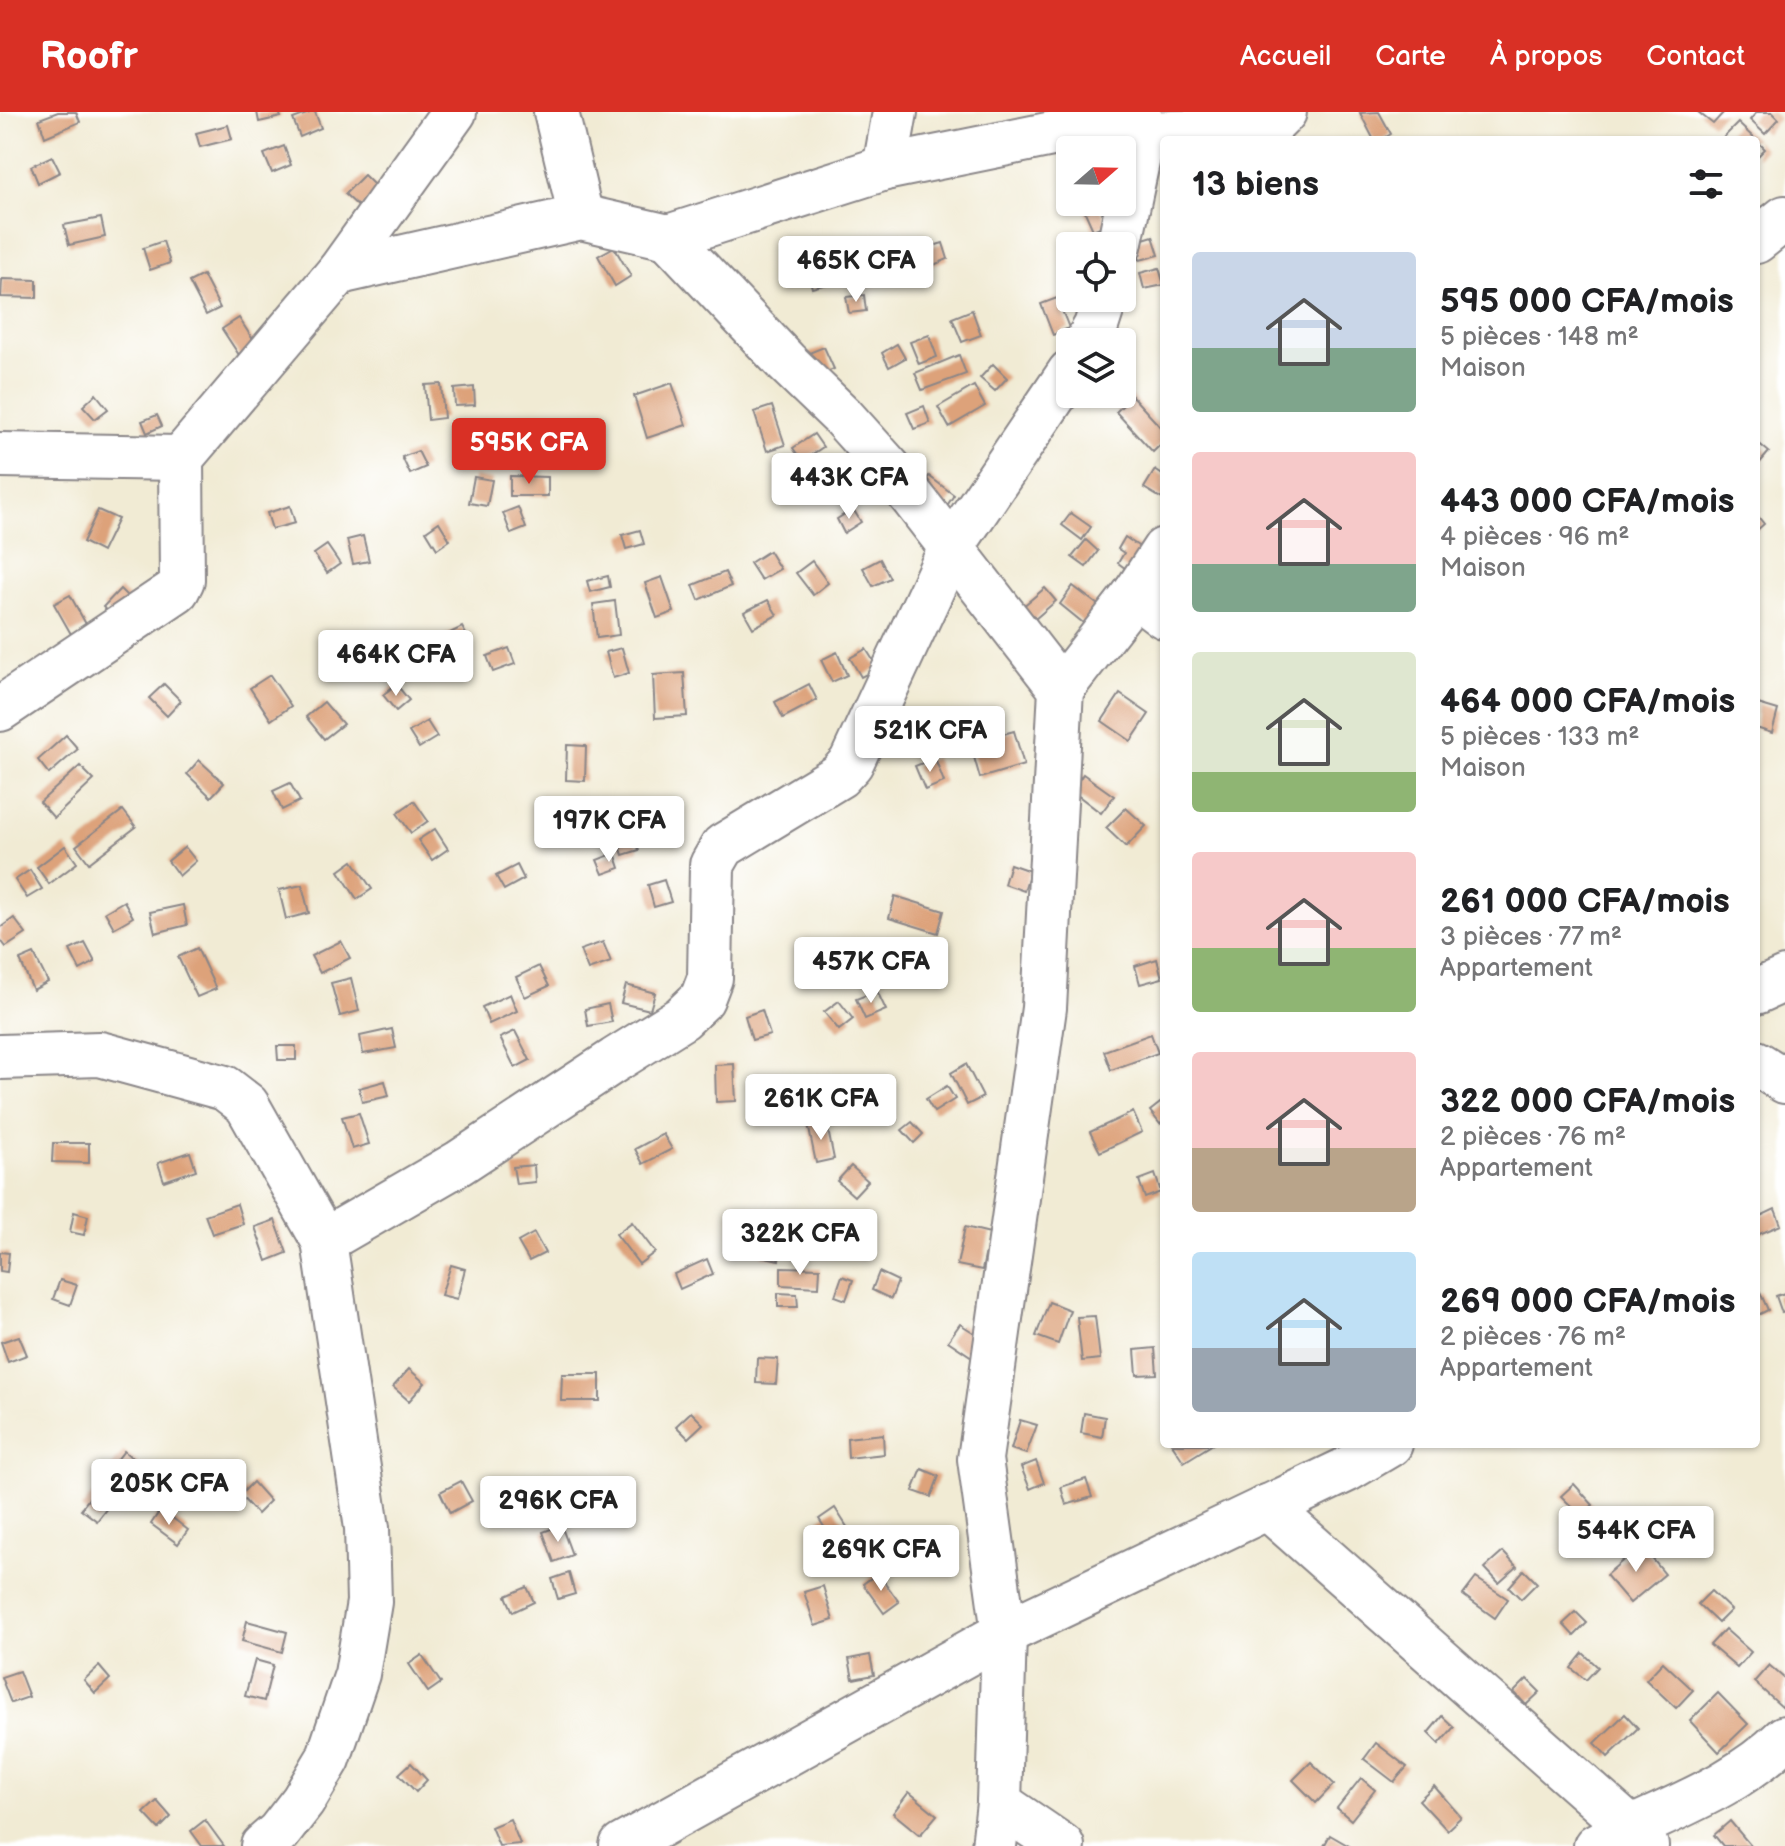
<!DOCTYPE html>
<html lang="fr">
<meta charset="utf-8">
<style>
body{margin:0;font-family:"Balsamiq Sans",sans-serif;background:#f6f6f6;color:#202124;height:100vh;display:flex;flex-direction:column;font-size:30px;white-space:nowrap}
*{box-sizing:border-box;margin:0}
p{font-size:26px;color:#757577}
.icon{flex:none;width:44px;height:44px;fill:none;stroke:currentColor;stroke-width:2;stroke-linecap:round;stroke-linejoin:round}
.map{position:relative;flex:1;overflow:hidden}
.drawer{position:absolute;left:1160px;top:24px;width:600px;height:1312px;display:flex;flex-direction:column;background:#fff;border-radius:8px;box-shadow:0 2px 6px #0004}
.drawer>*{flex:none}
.needle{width:52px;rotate:70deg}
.fabs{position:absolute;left:1056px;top:24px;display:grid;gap:16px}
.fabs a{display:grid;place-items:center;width:80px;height:80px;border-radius:8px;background:#fff;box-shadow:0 2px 6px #0004;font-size:40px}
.price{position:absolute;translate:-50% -68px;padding:0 18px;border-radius:8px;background:#fff;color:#222;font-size:26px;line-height:52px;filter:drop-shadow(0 2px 4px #0008)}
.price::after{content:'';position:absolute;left:50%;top:48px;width:24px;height:18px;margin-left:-12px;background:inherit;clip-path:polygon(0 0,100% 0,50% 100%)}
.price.current{background:#d93025;color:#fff}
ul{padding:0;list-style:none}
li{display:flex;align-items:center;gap:24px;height:200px;padding:0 32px}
li span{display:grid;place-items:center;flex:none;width:224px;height:160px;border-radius:8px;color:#555}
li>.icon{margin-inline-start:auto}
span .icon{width:96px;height:96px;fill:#fffc;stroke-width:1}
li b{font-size:34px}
h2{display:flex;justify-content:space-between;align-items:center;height:96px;padding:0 32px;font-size:34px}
header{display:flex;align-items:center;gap:48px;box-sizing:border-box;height:112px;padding:0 40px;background:#d93025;color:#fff}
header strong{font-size:38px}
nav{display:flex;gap:44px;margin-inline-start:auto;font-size:28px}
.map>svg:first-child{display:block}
.building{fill:#dda27a}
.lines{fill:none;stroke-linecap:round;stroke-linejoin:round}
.street-casing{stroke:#8a8688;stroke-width:48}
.street{stroke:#fff;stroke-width:44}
</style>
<header>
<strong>Roofr</strong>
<nav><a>Accueil</a><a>Carte</a><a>À propos</a><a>Contact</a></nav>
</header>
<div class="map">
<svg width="1785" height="1734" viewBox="0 0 1785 1734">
<rect width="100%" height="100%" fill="#fff"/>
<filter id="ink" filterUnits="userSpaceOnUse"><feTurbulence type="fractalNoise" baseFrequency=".0125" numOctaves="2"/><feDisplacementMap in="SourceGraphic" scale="16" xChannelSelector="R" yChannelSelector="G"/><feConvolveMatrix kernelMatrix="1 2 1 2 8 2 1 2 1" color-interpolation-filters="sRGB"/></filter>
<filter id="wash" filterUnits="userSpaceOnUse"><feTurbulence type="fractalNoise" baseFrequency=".006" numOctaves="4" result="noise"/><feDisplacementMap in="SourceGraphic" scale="32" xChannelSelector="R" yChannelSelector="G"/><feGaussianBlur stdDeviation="1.8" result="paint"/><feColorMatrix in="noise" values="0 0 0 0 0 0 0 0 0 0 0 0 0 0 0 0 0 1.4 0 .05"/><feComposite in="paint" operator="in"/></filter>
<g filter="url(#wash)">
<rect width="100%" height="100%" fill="#f1ebd4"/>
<g id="blocks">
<g class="building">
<polygon points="58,0 76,0 80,10 45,25 39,7"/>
<polygon points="257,0 279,0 281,5 259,10"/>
<polygon points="312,0 315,0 321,16 300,25 293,7"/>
<polygon points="1379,0 1391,22 1381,28 1374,28 1360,1"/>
<polygon points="1698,0 1724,0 1713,12"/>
<polygon points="1757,0 1772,0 1779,7 1765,22 1750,8"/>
<polygon points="1738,11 1756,28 1727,28 1724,25"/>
<polygon points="228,13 232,27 200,35 196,21"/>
<polygon points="1756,28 1765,37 1756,46"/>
<polygon points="284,34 291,53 272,61 264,42"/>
<polygon points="52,44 60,60 38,71 31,54"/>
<polygon points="364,63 379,78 361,97 345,82"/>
<polygon points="1100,94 1107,112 1093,118 1085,100"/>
<polygon points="101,106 105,125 69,133 64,113"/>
<polygon points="1153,124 1159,143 1140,148 1134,130"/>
<polygon points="163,129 170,151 150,158 143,136"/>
<polygon points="943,131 948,147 929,155 923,137"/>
<polygon points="614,135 631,164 615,174 598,144"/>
<polygon points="835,149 841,168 812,176 807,157"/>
<polygon points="1159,156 1164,173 1144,177 1140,161"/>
<polygon points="203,163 220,196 206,203 189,170"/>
<polygon points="2,167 37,168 37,186 1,185"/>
<polygon points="864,183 866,199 849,201 846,185"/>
<polygon points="1057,186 1069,216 1053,223 1041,192"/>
<polygon points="972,198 981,223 962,230 952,206"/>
<polygon points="239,206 259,237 243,249 222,217"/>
<polygon points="929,223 937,245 919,252 910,230"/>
<polygon points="897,232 905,246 889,255 882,241"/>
<polygon points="824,235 834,257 819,263 809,241"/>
<polygon points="959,243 966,262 922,278 915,261"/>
<polygon points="993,252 1007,266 995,279 980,266"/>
<polygon points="672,271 686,313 647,326 634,284"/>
<polygon points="441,272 444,306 428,308 425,273"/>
<polygon points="974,274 985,294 949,315 938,295"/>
<polygon points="474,275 475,293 455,294 454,277"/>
<polygon points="96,282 108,297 95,307 83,294"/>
<polygon points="1132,284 1164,319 1164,329 1153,340 1116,300"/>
<polygon points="772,294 785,333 767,339 754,300"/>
<polygon points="924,294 930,311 914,317 907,301"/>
<polygon points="157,303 162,314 147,321 142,309"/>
<polygon points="814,322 823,335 802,349 793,336"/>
<polygon points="1756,329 1769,340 1756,355"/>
<polygon points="418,339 426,355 410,362 402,345"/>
<polygon points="1155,358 1164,364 1164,388 1144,376"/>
<polygon points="510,364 548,365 548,384 510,384"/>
<polygon points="929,364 954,383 944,398 918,380"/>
<polygon points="474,365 492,368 487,394 469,391"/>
<polygon points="290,394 295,411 272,417 267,401"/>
<polygon points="518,395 526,416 511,422 503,401"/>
<polygon points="853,397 861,410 844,421 837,407"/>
<polygon points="98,398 118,407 102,440 83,430"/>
<polygon points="1071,401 1091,415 1082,428 1062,413"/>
<polygon points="1756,402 1764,412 1756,419"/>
<polygon points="439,410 450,428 437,437 426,419"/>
<polygon points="640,418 644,432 626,437 622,423"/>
<polygon points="363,424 369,449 353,452 347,428"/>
<polygon points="1125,425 1144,438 1129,459 1118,451 1124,441 1118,437"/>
<polygon points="1086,428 1098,439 1086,455 1072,445"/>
<polygon points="327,433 340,452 327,461 314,442"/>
<polygon points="769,439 780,457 761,468 750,451"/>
<polygon points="880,447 890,466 873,474 863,456"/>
<polygon points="812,449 828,471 813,483 796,461"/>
<polygon points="725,460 731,474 699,488 693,473"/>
<polygon points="608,464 610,475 590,480 587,469"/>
<polygon points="662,465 674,500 657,506 645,471"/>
<polygon points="1073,474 1102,496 1087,514 1060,492"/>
<polygon points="1045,476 1056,489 1028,513 1016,500"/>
<polygon points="120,477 135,492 118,510 103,495"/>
<polygon points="70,483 87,514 71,522 54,492"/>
<polygon points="768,488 777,503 753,516 744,500"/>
<polygon points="615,489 619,523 597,526 593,492"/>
<polygon points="462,515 471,531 452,540 444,524"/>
<polygon points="509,536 515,552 493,560 487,544"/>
<polygon points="622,536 629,561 613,566 606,540"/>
<polygon points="866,537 878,556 861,565 850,546"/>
<polygon points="837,540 847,563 832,570 821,548"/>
<polygon points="684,561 687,604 655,606 653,563"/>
<polygon points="270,563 291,594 271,608 250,576"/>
<polygon points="164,572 181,589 167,604 149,586"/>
<polygon points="396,572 409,588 396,599 383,583"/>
<polygon points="809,572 817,588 783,606 775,590"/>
<polygon points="1120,582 1149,602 1131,629 1102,609"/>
<polygon points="324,590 343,612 324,627 306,605"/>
<polygon points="1758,592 1778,598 1772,621 1756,616"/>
<polygon points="427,609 437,625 419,636 409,620"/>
<polygon points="956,613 963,638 943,643 936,618"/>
<polygon points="1014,619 1024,653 980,666 970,631"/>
<polygon points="66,623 78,637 49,662 38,648"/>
<polygon points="567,633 586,634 585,669 566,668"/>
<polygon points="935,646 944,670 925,678 915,654"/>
<polygon points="199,648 224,671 211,685 187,662"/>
<polygon points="80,654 94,668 54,706 40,690"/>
<polygon points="1083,662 1114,684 1101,701 1072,679"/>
<polygon points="290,671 300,689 282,698 273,679"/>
<polygon points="414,689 428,709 411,721 397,701"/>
<polygon points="1126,696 1146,714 1126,735 1106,716"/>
<polygon points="123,698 136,715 89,751 76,734"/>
<polygon points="628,700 639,738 623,743 611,706"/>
<polygon points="435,717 448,737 432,748 418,728"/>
<polygon points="65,734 77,751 49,772 37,755"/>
<polygon points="185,735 196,749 179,764 168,749"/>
<polygon points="615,741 620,756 603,762 597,748"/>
<polygon points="353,749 372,777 357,787 339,759"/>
<polygon points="1010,752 1030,759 1024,779 1004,772"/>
<polygon points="517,753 524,767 504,778 496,764"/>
<polygon points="30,758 42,777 27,786 15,768"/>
<polygon points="664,768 671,790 654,795 648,773"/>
<polygon points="302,773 309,801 286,807 279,778"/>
<polygon points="895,784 944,799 938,821 889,806"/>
<polygon points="124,789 133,805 114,816 105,800"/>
<polygon points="183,793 187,813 155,821 150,800"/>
<polygon points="14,806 26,822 6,835 0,827 0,816"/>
<polygon points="341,829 350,846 320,861 311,844"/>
<polygon points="603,830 611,850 588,858 580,838"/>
<polygon points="85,831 95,850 80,858 70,838"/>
<polygon points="197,836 216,877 197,885 178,845"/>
<polygon points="34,842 48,870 33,878 20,848"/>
<polygon points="1157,847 1162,866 1140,872 1135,854"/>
<polygon points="539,854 549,874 525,885 516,865"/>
<polygon points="351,866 359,899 340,904 331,871"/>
<polygon points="626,873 655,881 650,898 621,891"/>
<polygon points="877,879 886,898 865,907 856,887"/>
<polygon points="510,882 517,899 489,912 482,895"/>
<polygon points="839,889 853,907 839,918 824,900"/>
<polygon points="608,892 612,910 588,914 585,897"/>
<polygon points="762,898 770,923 752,928 745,904"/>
<polygon points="392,917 396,936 363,942 360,924"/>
<polygon points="515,919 530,948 515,956 500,926"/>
<polygon points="1151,922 1158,941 1111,958 1104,939"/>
<polygon points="277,934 296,934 296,948 278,948"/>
<polygon points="734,952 736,989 716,990 715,953"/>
<polygon points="966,952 983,985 967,993 951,961"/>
<polygon points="385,969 389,984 362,990 359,976"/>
<polygon points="947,974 955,987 934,1000 926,987"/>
<polygon points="821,980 826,995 806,1002 800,988"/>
<polygon points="1164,988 1164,1009 1160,1012 1150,999"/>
<polygon points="1133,1000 1142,1020 1100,1040 1090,1020"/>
<polygon points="359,1001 369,1032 352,1037 342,1005"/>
<polygon points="826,1008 834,1047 816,1051 808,1012"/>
<polygon points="912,1010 923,1022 914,1031 902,1018"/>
<polygon points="663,1022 672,1037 643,1052 635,1037"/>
<polygon points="53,1031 89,1031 89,1051 52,1050"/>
<polygon points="190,1040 196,1058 164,1069 158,1051"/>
<polygon points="534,1053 535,1070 516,1072 513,1055"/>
<polygon points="851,1054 868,1069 854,1084 837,1069"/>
<polygon points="1155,1062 1161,1080 1145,1086 1139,1068"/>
<polygon points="237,1092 243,1112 212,1122 205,1103"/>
<polygon points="1775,1097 1781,1113 1757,1123 1756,1106"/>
<polygon points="74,1100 88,1104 84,1123 70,1120"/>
<polygon points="275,1108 287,1141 267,1149 255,1115"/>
<polygon points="632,1110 655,1140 639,1152 616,1122"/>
<polygon points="965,1115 990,1121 982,1158 957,1153"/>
<polygon points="534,1121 545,1141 529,1149 518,1130"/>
<polygon points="766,1123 784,1127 779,1148 761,1144"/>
<polygon points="0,1140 9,1141 7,1160 0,1159"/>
<polygon points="707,1147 713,1162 680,1177 674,1162"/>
<polygon points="451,1153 465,1157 457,1187 441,1183"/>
<polygon points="781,1155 820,1156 819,1175 781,1173"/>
<polygon points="879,1160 898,1169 891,1187 872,1178"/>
<polygon points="842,1164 853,1168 846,1188 835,1184"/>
<polygon points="60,1168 77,1173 70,1193 53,1187"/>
<polygon points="1760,1180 1768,1198 1756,1204 1756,1182"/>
<polygon points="778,1181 797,1182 798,1195 778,1195"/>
<polygon points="1785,1181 1785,1200 1782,1201 1776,1184"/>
<polygon points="1049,1190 1070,1198 1058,1232 1036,1224"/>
<polygon points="1095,1204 1100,1247 1082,1249 1077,1205"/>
<polygon points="960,1212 984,1227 972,1245 948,1229"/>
<polygon points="19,1224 27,1243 8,1250 1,1230"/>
<polygon points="1155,1236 1157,1262 1137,1263 1135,1238"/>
<polygon points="757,1246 778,1247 776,1272 756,1271"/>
<polygon points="409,1257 425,1271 409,1289 393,1275"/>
<polygon points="562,1262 600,1262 600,1289 561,1289"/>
<polygon points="691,1300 703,1312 688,1326 676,1314"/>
<polygon points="1084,1301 1105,1305 1102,1325 1081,1321"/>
<polygon points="1020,1308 1037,1313 1026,1342 1011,1337"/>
<polygon points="883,1322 884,1342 848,1346 847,1326"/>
<polygon points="1172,1332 1213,1332 1184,1350"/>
<polygon points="124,1339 139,1352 114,1384 98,1372"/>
<polygon points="1036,1349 1044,1371 1030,1377 1021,1355"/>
<polygon points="922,1357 939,1364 931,1385 913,1379"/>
<polygon points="221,1365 231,1378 216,1389 206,1376"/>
<polygon points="1086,1367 1092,1385 1066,1393 1061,1375"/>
<polygon points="461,1369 472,1389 450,1401 440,1380"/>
<polygon points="253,1370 270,1389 257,1402 240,1383"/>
<polygon points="1574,1372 1593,1393 1581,1404 1561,1384"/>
<polygon points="94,1380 110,1392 97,1409 81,1397"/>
<polygon points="835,1396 858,1432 842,1442 819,1407"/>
<polygon points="161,1397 188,1418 178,1432 151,1412"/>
<polygon points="1628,1403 1642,1419 1628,1431 1614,1415"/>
<polygon points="561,1413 572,1443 554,1450 543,1420"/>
<polygon points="1641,1433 1665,1462 1630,1491 1606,1463"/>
<polygon points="1503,1440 1517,1455 1499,1471 1485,1456"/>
<polygon points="1524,1458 1537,1471 1521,1487 1509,1475"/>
<polygon points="569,1461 575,1482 558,1487 552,1467"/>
<polygon points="878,1461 899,1490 884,1501 863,1472"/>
<polygon points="1476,1466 1508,1487 1495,1506 1463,1483"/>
<polygon points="823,1474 833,1508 815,1514 804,1480"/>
<polygon points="527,1475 534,1490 513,1500 506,1484"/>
<polygon points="1711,1479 1731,1498 1718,1511 1698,1492"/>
<polygon points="1576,1500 1587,1511 1574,1524 1563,1512"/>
<polygon points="247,1509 287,1520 282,1540 242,1529"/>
<polygon points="1725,1517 1751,1540 1737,1556 1710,1533"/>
<polygon points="1583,1541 1598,1555 1586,1568 1571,1556"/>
<polygon points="422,1543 441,1571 428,1580 409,1552"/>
<polygon points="870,1543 874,1563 853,1567 849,1547"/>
<polygon points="255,1548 273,1553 264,1589 245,1584"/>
<polygon points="1663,1550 1693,1578 1676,1596 1646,1568"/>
<polygon points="1769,1553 1785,1567 1783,1596 1754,1570"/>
<polygon points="99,1554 110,1567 95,1581 84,1568"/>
<polygon points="19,1559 29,1585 11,1591 1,1565"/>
<polygon points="1527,1567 1540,1580 1526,1593 1514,1580"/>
<polygon points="1718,1581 1748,1612 1719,1640 1690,1609"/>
<polygon points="1625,1602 1638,1616 1608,1645 1595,1631"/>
<polygon points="1442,1604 1454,1615 1439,1632 1428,1621"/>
<polygon points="1376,1631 1407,1655 1394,1670 1364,1647"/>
<polygon points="1311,1650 1334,1672 1316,1691 1293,1668"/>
<polygon points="411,1651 427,1668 416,1680 399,1662"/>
<polygon points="1361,1666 1375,1678 1351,1708 1337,1696"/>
<polygon points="1434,1674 1461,1705 1447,1718 1419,1688"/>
<polygon points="909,1680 937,1703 920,1723 893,1701"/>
<polygon points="157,1689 171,1705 159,1717 144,1701"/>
<polygon points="510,1707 520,1732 499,1734 491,1715"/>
<polygon points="205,1708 224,1734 202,1734 191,1719"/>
<polygon points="1730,1709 1751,1734 1723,1734 1714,1723"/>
<polygon points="1330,1723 1349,1734 1324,1734"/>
</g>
</g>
</g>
<g filter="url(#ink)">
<use href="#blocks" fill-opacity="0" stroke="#8a8688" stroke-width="2"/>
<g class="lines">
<defs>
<g id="street">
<polyline points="556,0 581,105"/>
<polyline points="885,56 895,0"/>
<polyline points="668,125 786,250 842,304 895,363 1061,577 1044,896 980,1347 1004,1521 999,1691 994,1734"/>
<polyline points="1756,129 1785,106"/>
<polyline points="1119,134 1143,22 1138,0"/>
<polyline points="339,160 581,105 668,125 885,56 1062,20 1108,18 1143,22 1266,18 1284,0"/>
<polyline points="1087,230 1096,214 1105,186"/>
<polyline points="0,343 181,346"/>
<polyline points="1135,482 1164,504"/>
<polyline points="1061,577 1135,482 1164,438"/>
<polyline points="0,597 177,478 182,468 181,346 339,160 454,0"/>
<polyline points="1756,880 1785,867"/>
<polyline points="0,945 100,942 225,976 247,993 324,1129 367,1416 369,1490 357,1562 328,1647 303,1689 279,1720 263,1734"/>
<polyline points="1756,951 1785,969"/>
<polyline points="324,1129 459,1051 615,948 682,906 702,887 710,866 712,753 723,734 839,664 851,651 951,436 1070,260"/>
<polyline points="1267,1395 1630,1716 1646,1734"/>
<polyline points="999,1691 1062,1734"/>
<polyline points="622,1734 1004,1521 1346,1358 1390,1332"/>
<path d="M 1596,1734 C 1660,1700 1732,1678 1785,1626"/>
</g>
</defs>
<use href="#street" class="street-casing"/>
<use href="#street" class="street"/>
</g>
</g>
</svg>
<div class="fabs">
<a><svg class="needle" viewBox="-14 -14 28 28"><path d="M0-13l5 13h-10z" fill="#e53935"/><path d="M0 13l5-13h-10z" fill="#757577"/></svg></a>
<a><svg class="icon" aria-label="locate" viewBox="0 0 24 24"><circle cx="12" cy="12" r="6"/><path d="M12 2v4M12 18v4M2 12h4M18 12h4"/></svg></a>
<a><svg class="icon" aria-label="layers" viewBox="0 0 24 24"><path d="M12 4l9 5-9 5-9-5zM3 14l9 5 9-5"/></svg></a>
</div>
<b class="price" style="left:856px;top:192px">465K CFA</b>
<b class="price current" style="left:529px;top:374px">595K CFA</b>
<b class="price" style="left:849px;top:409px">443K CFA</b>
<b class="price" style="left:396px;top:586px">464K CFA</b>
<b class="price" style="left:930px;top:662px">521K CFA</b>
<b class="price" style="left:609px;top:752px">197K CFA</b>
<b class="price" style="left:871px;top:893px">457K CFA</b>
<b class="price" style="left:821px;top:1030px">261K CFA</b>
<b class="price" style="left:800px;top:1165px">322K CFA</b>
<b class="price" style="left:169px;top:1415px">205K CFA</b>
<b class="price" style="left:558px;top:1432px">296K CFA</b>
<b class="price" style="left:1636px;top:1462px">544K CFA</b>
<b class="price" style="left:881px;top:1481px">269K CFA</b>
<section class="drawer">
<h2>13 biens<svg class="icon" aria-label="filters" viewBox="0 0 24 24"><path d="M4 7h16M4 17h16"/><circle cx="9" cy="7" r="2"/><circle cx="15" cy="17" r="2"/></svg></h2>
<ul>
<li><span style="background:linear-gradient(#c9d6e8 60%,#7fa58c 0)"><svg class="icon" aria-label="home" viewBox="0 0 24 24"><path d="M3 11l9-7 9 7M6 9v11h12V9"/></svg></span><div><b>595 000 CFA/mois</b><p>5 pièces · 148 m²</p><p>Maison</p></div></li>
<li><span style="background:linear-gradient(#f6c9c9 70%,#7fa58c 0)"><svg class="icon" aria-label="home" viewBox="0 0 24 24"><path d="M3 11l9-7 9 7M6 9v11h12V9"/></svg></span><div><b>443 000 CFA/mois</b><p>4 pièces · 96 m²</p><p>Maison</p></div></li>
<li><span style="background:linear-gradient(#dfe7d0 75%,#8fb573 0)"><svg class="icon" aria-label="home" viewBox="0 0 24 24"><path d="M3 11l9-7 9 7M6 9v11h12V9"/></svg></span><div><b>464 000 CFA/mois</b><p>5 pièces · 133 m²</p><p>Maison</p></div></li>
<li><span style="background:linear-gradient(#f6c9c9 60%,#8fb573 0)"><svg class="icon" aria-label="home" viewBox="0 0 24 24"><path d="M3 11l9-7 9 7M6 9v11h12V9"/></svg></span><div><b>261 000 CFA/mois</b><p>3 pièces · 77 m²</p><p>Appartement</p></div></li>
<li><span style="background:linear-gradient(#f6c9c9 60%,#b9a48a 0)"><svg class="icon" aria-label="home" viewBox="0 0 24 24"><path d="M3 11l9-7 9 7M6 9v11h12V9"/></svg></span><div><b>322 000 CFA/mois</b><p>2 pièces · 76 m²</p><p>Appartement</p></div></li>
<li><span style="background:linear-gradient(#bfe0f5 60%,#9aa5b1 0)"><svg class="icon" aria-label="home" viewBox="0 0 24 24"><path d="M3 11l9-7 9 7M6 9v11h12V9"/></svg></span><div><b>269 000 CFA/mois</b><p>2 pièces · 76 m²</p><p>Appartement</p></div></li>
</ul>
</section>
</div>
